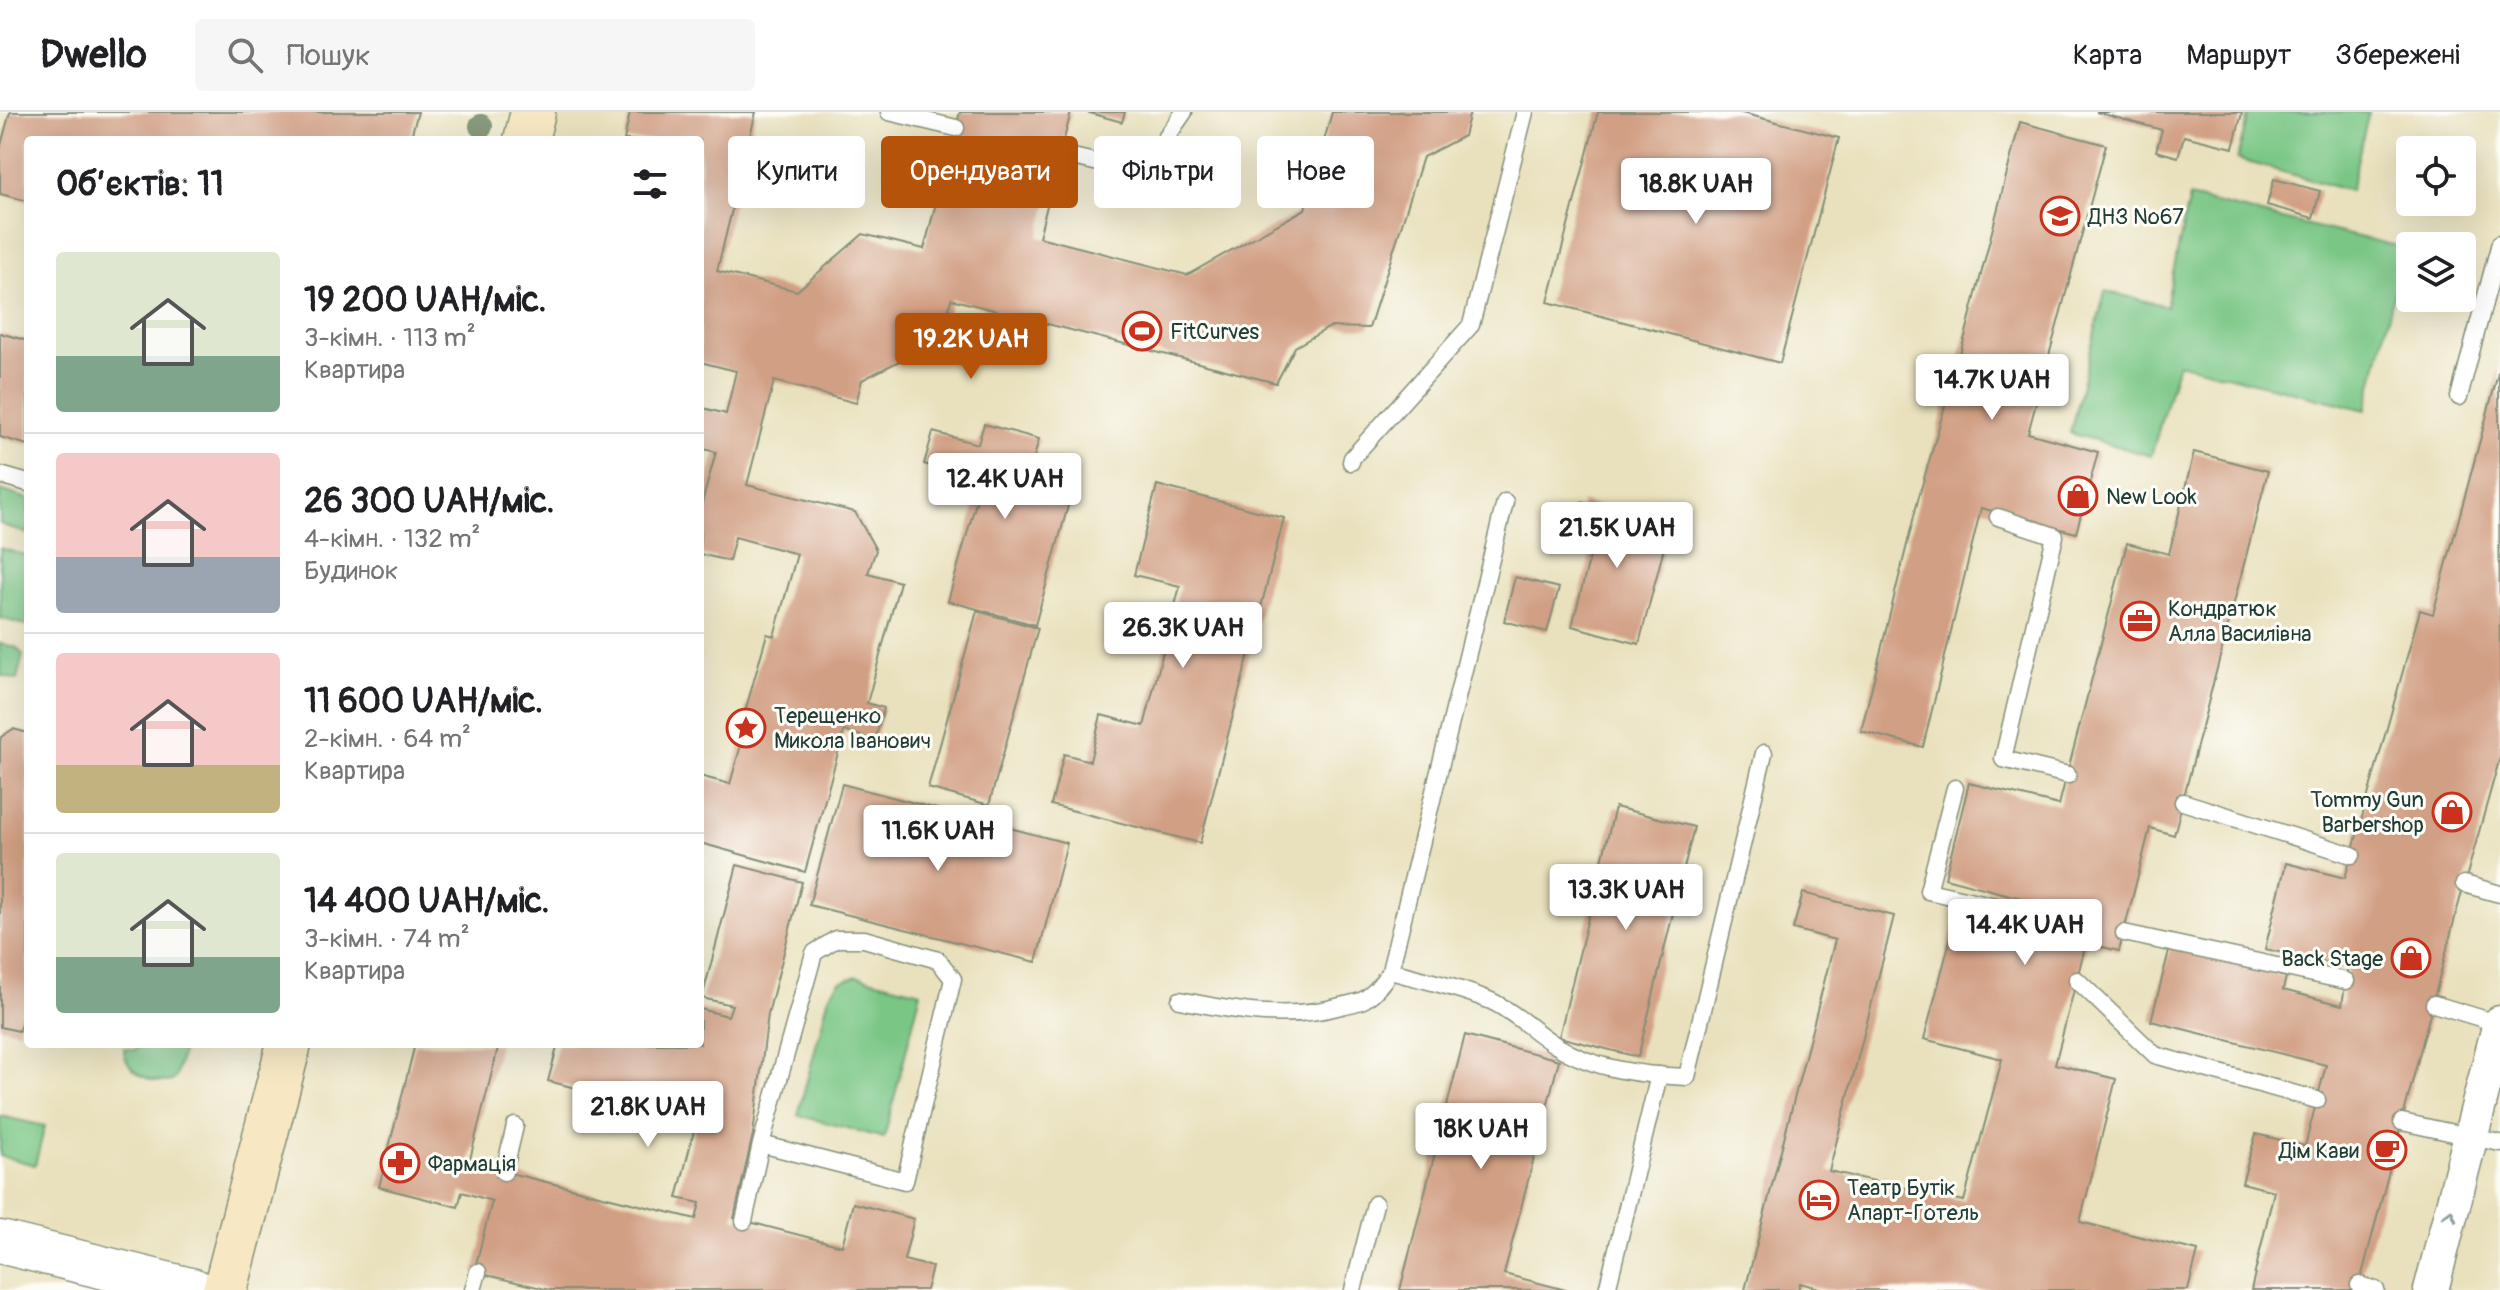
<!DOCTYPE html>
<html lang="uk">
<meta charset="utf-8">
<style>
body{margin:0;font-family:Pangolin,sans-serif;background:#f6f6f6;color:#202124;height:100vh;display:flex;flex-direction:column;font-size:30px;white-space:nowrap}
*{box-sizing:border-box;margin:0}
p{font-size:26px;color:#757577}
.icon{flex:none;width:44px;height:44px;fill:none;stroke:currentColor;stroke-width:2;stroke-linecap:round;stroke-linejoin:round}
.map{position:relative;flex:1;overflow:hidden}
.panel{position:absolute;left:24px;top:24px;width:680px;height:912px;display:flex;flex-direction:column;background:#fff;border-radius:8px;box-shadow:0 8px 32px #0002}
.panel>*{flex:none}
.hud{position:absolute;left:728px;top:24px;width:760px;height:72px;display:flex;gap:16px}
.buttons{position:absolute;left:2396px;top:24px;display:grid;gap:16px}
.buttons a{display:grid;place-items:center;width:80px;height:80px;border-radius:8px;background:#fff;box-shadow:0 8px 32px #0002;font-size:40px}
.price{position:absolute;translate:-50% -68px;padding:0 18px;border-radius:8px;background:#fff;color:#222;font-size:26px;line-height:52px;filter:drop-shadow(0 2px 4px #0008)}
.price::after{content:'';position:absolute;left:50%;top:48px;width:24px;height:18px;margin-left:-12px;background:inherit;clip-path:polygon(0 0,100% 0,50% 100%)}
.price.current{background:#b45309;color:#fff}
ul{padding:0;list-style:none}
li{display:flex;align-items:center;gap:24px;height:200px;padding:0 32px}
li+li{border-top:2px solid #e0e0e0}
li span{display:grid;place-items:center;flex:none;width:224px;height:160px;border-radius:8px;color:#555}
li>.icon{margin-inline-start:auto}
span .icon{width:96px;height:96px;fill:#fffc;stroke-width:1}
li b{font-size:34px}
h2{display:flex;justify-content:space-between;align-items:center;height:96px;padding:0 32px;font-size:34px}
.chip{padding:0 28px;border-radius:8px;background:#fff;box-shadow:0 8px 32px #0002;font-size:28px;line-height:72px}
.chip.current{background:#b45309;color:#fff}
header{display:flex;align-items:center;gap:48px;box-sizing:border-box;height:112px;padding:0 40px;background:#fff;border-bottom:2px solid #e0e0e0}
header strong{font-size:38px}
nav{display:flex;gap:44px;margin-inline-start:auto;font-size:28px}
.search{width:560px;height:72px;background:#f6f6f6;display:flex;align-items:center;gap:20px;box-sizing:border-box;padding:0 28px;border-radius:8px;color:#757577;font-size:30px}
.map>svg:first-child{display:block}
.green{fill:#79c685;stroke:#4c825c;stroke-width:2}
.building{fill:#d19f83}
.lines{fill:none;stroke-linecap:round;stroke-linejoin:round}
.service-casing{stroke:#848f78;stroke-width:19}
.minor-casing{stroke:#848f78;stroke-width:37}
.tertiary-casing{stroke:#848f78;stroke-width:45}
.secondary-casing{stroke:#848f78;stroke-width:47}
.service{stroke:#fff;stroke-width:16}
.minor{stroke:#fff;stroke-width:34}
.tertiary{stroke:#fff;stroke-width:42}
.secondary{stroke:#f7e8c3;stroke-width:44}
.tree{fill:#879a7d}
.oneway{stroke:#8f9e9a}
.labels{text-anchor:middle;stroke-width:6;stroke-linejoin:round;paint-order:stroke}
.poi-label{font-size:22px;fill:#1f3d34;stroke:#fdfcf7;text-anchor:start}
</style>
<header>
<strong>Dwello</strong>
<div class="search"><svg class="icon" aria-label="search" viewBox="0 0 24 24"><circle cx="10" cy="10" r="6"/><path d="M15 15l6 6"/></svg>Пошук</div>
<nav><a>Карта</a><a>Маршрут</a><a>Збережені</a></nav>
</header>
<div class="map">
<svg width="2500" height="1178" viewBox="0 0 2500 1178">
<rect width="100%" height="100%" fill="#fdfcf7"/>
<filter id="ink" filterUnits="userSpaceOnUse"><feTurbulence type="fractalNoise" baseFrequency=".0125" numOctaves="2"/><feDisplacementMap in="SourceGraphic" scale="16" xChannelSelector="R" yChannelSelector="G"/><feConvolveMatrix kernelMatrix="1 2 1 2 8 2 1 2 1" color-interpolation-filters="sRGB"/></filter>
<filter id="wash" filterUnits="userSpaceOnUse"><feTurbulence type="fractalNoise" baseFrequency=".006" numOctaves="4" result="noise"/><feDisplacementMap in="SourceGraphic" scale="32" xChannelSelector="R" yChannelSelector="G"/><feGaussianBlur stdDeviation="1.8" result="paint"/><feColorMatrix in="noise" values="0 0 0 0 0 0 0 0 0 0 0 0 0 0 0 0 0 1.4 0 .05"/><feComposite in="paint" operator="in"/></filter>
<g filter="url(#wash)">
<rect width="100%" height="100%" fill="#e9e1bd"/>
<g class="green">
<polygon points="2249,0 2369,0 2350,79 2237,47"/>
<polygon points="2189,85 2405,136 2366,298 2178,251 2151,344 2070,321 2105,179 2166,194"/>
<polygon points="0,378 28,387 28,422 0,412"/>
<polygon points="0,436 28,444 28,514 0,506"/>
<polygon points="0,531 17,536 23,543 17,568 0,563"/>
<polygon points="857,864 921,880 884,1026 798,1003 829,884 839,870"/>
<path d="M 141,932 L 184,932 L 176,964 L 172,969 C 151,973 124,959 124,936 L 135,938 Z"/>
<polygon points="0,1004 45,1014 35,1053 0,1044"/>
</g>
<g id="blocks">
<g class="building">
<polygon points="10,0 418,0 410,28 28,28 28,89 0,82 0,37"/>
<polygon points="630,0 756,0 717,159 797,179 863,122 924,137 960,0 1071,0 1039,125 1187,163 1305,97 1332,0 1470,0 1464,24 1423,45 1369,216 1330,215 1295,235 1276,271 951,187 942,227 862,268 856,291 774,269 747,373 855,400 876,438 868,461 900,470 867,591 884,596 875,628 844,619 805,760 700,731 700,664 730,672 750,601 745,600 767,522 774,524 797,442 735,425 729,449 700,442 700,398 716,340 700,336 700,295 726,302 736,259 700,250 700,28 624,28"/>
<polygon points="1086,0 1125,0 1122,10"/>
<polygon points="1598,0 1738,0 1839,26 1780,251 1548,190"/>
<polygon points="2096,0 2240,0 2242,1 2233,36 2184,24 2178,45 2156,39 2162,18"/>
<polygon points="2020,10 2106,33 2028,321 2098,340 2076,421 1981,396 1923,635 1861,619 1919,384 1966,221"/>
<polygon points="2274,67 2320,79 2313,106 2267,93"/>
<polygon points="0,221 28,229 28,333 0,325"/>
<polygon points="2499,258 2500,645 2457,798 2358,1178 2251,1178 2274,1079 2242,1071 2256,1022 2305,1034 2326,953 2151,909 2170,835 2286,865 2283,878 2342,893 2348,855 2265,837 2286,751 2345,766 2420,498 2433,502"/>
<polygon points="984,312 1039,327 1032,353 1076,365 1035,513 948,489 982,369 924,352 933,320 978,332"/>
<polygon points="2194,340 2268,359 2174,723 2150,716 2119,839 2086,831 2055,952 2116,967 2080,1110 2198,1139 2188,1178 1826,1178 1800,1171 1798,1178 1745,1178 1835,828 1793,817 1803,781 1894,804 1829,1059 1964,1089 2002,947 1924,927 1958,798 2042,819 2048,793 1945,766 1969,671 2059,693 2127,431 2169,442"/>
<polygon points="1157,373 1284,406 1200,731 1051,693 1064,642 1090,649 1101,603 1144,614 1180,474 1134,463"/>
<polygon points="1582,390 1670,413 1639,532 1572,514 1591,441 1570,436"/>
<polygon points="1515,465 1559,476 1547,520 1504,509"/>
<polygon points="977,499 1038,516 989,693 928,676"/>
<polygon points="13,617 28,621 28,885 19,919 0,915 0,629 1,625"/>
<polygon points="842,672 1067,731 1036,850 809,793"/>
<polygon points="1615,695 1694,715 1638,945 1559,925"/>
<polygon points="737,753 802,770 768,902 753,1022 734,1106 842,1134 853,1091 914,1107 904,1148 932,1155 926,1178 550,1178 474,1160 492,1089 462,1080 458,1095 379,1075 415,932 499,932 469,1051 696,1107 700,1091 677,1086 697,1007 548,969 558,932 700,932 700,897 728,904 732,893 702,886"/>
<polygon points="1465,923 1559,948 1504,1162 1566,1178 1400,1178"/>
</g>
</g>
</g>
<g filter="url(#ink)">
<use href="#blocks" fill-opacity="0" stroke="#848f78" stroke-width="2"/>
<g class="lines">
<defs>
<g id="service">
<polyline points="889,0 956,16"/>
<polyline points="1060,42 1142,61 1184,0"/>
<polyline points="2459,285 2500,131"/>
<polyline points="1351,350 1352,346 1471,213 1525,0"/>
<polyline points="0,363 28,371"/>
<polyline points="1998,405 2055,424 2003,647 2068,663"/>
<polyline points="1955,676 1928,779 2045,805"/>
<polyline points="2183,690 2352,743"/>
<polyline points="2464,772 2500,782"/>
<polyline points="2124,821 2346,869"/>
<path d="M 1390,859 C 1423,868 1459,875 1491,889 C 1515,900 1534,920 1557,934 C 1595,958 1643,963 1687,965 L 1764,641"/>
<polyline points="2077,868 2155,943 2317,988"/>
<path d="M 1180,888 C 1234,899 1287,909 1341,894 C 1349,892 1358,891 1365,887 C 1376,880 1383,870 1390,859 L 1505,390"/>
<polyline points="2434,892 2500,912"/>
<polyline points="2402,1010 2500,1031"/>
<polyline points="504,1060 515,1014"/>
<polyline points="744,1109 761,1032 814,841 836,827 864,827 938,848 953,867 905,1069 761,1032"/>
<polyline points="2359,1173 2376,1178"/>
<polyline points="473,1178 478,1160"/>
<polyline points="1353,1178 1375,1092"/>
<polyline points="1607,1178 1659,963"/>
</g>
<polyline id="minor" points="2431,1178 2500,911"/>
<polyline id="tertiary" points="0,1130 194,1178"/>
<g id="secondary">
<polyline points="526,28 533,0"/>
<polyline points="225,1178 289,932"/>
</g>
</defs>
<use href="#service" class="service-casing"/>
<use href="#minor" class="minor-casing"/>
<use href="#tertiary" class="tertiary-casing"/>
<use href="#secondary" class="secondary-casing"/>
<use href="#service" class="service"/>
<use href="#minor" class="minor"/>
<use href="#tertiary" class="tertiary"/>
<use href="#secondary" class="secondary"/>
</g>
<circle class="tree" cx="481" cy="14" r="12"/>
<defs><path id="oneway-chevron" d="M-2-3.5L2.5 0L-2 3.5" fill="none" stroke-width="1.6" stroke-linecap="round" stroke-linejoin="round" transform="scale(2)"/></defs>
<use class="oneway" href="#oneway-chevron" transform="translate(2450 1103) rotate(-75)"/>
</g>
<defs>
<symbol id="school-ring" viewBox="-11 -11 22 22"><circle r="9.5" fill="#fdfcf7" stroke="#c8321e" stroke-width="1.5"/><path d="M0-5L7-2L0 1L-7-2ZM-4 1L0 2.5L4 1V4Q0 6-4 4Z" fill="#c8321e"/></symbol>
<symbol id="stadium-ring" viewBox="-11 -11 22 22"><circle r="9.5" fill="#fdfcf7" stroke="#c8321e" stroke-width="1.5"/><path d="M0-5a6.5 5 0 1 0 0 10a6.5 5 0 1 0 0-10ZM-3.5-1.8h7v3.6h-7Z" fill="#c8321e"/></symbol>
<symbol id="shop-ring" viewBox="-11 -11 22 22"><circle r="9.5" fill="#fdfcf7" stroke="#c8321e" stroke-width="1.5"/><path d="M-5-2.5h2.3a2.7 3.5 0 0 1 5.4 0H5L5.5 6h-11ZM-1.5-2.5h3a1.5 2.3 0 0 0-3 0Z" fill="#c8321e"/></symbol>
<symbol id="office-ring" viewBox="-11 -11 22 22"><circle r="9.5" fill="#fdfcf7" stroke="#c8321e" stroke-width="1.5"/><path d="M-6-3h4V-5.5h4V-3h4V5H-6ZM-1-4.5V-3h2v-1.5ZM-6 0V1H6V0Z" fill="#c8321e"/></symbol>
<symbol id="sight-ring" viewBox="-11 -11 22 22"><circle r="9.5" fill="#fdfcf7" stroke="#c8321e" stroke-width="1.5"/><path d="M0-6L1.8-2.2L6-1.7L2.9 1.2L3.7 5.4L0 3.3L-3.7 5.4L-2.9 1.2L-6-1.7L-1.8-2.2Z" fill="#c8321e"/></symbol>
<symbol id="cafe-ring" viewBox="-11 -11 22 22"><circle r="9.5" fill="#fdfcf7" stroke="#c8321e" stroke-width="1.5"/><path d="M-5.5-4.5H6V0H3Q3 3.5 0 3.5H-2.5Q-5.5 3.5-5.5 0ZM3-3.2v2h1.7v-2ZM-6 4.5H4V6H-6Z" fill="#c8321e"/></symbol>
<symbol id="pharmacy-ring" viewBox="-11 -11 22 22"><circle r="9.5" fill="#fdfcf7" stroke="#c8321e" stroke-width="1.5"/><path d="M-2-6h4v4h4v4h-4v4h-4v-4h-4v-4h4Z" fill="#c8321e"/></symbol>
<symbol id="hotel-ring" viewBox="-11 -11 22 22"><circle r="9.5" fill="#fdfcf7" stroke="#c8321e" stroke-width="1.5"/><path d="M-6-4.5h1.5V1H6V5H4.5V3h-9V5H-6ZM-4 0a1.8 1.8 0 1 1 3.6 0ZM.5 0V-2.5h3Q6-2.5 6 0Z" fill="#c8321e"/></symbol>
</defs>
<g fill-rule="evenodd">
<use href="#school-ring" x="2038" y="82" width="44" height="44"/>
<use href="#stadium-ring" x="1120" y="197" width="44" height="44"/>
<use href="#shop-ring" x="2056" y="362" width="44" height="44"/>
<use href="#office-ring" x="2118" y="487" width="44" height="44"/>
<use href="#sight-ring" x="724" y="594" width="44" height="44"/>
<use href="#shop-ring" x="2430" y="678" width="44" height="44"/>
<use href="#shop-ring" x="2389" y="824" width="44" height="44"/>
<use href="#cafe-ring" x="2365" y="1016" width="44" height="44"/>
<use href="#pharmacy-ring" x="378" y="1029" width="44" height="44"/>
<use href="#hotel-ring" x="1797" y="1066" width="44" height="44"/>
</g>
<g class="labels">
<g class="poi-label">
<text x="2088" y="112">ДНЗ №67</text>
<text x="1170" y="227">FitCurves</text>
<text x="2106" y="392">New Look</text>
<text x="2168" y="504">Кондратюк<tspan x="2168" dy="25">Алла Василівна</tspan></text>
<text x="774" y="611">Терещенко<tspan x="774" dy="25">Микола Іванович</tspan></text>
<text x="2424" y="695" text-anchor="end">Tommy Gun<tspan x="2424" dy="25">Barbershop</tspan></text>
<text x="2383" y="854" text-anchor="end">Back Stage</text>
<text x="2359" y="1046" text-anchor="end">Дім Кави</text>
<text x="428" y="1059">Фармація</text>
<text x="1847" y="1083">Театр Бутік<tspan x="1847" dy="25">Апарт-Готель</tspan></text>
</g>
</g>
</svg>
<div class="buttons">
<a><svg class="icon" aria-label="locate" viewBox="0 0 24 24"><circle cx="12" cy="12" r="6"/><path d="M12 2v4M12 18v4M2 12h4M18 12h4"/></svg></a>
<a><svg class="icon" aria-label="layers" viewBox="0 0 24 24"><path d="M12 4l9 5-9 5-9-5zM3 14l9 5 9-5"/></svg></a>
</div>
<b class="price" style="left:1696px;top:114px">18.8K UAH</b>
<b class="price current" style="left:971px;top:269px">19.2K UAH</b>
<b class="price" style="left:1992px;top:310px">14.7K UAH</b>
<b class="price" style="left:1005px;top:409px">12.4K UAH</b>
<b class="price" style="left:1617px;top:458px">21.5K UAH</b>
<b class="price" style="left:1183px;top:558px">26.3K UAH</b>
<b class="price" style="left:938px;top:761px">11.6K UAH</b>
<b class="price" style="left:1626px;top:820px">13.3K UAH</b>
<b class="price" style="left:2025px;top:855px">14.4K UAH</b>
<b class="price" style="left:648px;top:1037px">21.8K UAH</b>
<b class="price" style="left:1481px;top:1059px">18K UAH</b>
<div class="hud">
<a class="chip">Купити</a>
<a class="chip current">Орендувати</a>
<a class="chip">Фільтри</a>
<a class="chip">Нове</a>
</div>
<section class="panel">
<h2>Об’єктів: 11<svg class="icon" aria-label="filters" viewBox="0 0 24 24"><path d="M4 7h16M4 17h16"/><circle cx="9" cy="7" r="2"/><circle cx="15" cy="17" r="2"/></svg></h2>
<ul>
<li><span style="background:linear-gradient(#dfe7d0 65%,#7fa58c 0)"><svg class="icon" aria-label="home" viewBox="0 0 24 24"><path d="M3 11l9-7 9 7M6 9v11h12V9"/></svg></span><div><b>19 200 UAH/міс.</b><p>3-кімн. · 113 m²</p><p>Квартира</p></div></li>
<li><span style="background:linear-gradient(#f6c9c9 65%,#9aa5b1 0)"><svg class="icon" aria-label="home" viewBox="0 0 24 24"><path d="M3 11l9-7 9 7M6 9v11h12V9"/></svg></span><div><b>26 300 UAH/міс.</b><p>4-кімн. · 132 m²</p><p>Будинок</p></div></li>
<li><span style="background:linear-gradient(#f6c9c9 70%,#c2b280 0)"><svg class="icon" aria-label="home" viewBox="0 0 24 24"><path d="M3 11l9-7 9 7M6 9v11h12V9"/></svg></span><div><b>11 600 UAH/міс.</b><p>2-кімн. · 64 m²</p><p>Квартира</p></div></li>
<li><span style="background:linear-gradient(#dfe7d0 65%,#7fa58c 0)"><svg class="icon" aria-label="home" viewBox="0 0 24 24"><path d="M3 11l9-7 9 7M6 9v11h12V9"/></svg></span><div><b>14 400 UAH/міс.</b><p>3-кімн. · 74 m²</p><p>Квартира</p></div></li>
</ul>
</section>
</div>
